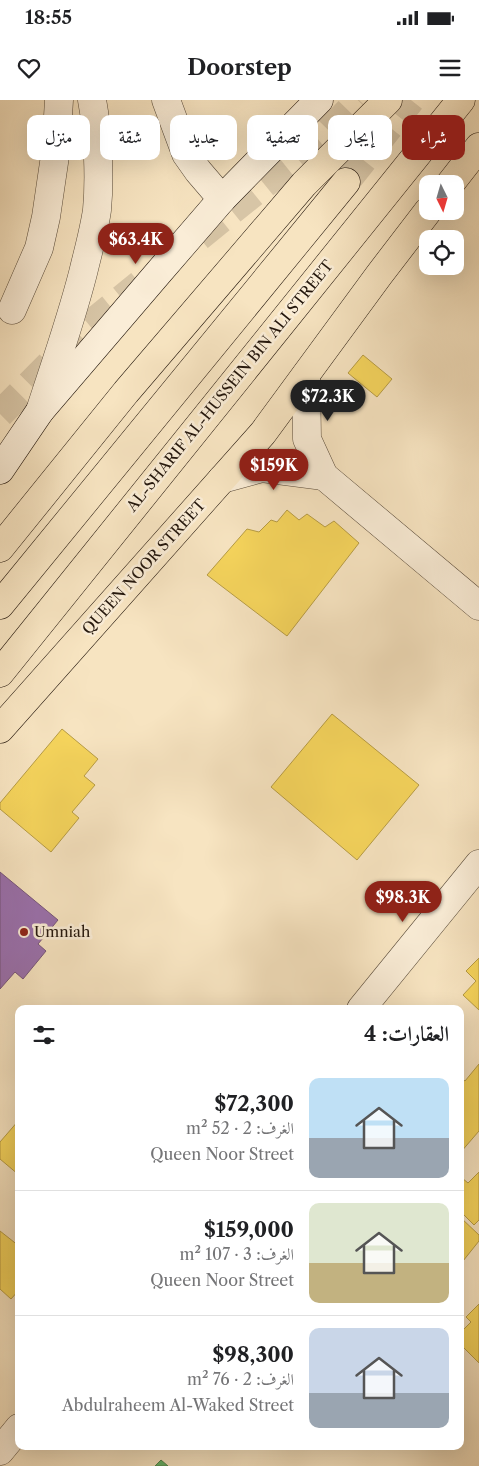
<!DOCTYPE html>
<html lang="ar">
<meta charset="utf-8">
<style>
body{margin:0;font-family:"Libre Caslon Text",Amiri,serif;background:#f6f6f6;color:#202124;direction:rtl;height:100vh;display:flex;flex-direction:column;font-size:19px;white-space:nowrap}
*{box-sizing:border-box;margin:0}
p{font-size:16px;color:#757577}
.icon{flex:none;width:28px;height:28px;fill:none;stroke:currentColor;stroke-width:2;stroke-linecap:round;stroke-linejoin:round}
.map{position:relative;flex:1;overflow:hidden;direction:ltr}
.sheet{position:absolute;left:15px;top:905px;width:449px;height:445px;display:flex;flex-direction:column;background:#fff;border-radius:10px;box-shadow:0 5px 20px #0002;direction:rtl}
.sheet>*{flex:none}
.top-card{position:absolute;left:15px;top:15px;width:450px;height:45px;direction:rtl;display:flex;gap:10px}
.needle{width:32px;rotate:175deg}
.buttons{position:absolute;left:419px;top:75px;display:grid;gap:10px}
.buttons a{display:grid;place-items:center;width:45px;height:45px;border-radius:10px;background:#fff;box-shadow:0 5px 20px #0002;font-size:25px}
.price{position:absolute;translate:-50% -42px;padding:0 11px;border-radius:18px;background:#8f2418;color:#fff;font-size:16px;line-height:32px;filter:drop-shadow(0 1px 2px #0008)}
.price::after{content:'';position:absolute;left:50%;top:30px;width:15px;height:11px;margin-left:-8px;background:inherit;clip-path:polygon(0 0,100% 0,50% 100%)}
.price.selected{background:#222;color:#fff}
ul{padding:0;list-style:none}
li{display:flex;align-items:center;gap:15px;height:125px;padding:0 15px}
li+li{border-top:1px solid #e0e0e0}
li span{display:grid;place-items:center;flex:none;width:140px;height:100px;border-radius:10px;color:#555}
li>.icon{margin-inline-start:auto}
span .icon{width:60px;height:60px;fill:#fffc;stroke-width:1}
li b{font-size:21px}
h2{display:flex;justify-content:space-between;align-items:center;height:60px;padding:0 15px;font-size:21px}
.chip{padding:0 18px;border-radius:10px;background:#fff;box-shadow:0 5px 20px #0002;font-size:18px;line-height:45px}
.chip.selected{background:#8f2418;color:#fff}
.status{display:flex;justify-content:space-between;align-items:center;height:35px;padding:0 25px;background:#fff;direction:ltr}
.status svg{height:14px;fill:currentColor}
header{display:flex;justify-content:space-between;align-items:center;height:65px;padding:0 15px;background:#fff;font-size:22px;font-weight:700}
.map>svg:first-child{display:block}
.homes{fill:#f6d55c;stroke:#b79c44}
.offices{fill:#9970ab;stroke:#76557b}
.public{fill:#5aae61;stroke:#4a8048}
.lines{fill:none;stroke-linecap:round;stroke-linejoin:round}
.secondary-tunnel{stroke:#d7c5a6;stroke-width:28;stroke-dasharray:28 14;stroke-linecap:butt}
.primary-tunnel{stroke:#d7c5a6;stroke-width:28;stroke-dasharray:28 14;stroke-linecap:butt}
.street-casing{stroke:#584a39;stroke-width:29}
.secondary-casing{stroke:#23160c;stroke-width:29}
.primary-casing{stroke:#23160c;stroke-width:29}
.highway-casing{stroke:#23160c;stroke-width:29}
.street{stroke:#faedd7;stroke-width:28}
.secondary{stroke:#faedd7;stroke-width:28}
.primary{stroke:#f7e4c1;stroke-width:28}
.highway{stroke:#f7e4c1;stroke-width:28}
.poi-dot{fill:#8f2418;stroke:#faedd7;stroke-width:2}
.labels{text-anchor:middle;stroke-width:5;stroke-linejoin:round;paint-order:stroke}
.street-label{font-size:15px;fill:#23160c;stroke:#faedd7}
.poi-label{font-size:15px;fill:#23160c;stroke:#faedd7;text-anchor:start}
</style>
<div class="status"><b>18:55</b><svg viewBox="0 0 49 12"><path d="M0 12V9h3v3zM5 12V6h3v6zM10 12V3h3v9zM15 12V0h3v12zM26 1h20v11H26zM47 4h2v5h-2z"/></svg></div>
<header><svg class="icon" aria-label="menu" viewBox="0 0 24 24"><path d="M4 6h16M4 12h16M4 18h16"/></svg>Doorstep<svg class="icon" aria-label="heart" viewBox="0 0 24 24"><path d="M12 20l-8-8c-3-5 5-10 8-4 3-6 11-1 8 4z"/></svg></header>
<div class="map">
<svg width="479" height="1366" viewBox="0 0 479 1366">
<rect width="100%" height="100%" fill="#f7e4c1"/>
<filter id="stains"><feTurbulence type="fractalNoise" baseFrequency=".004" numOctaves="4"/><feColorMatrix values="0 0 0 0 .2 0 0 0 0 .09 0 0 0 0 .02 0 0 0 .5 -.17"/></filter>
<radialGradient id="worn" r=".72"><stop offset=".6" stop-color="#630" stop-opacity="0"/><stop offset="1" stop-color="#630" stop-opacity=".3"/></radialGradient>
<g class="homes">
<polygon points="363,255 392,279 377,297 348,273"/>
<polygon points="287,410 299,420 307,414 325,427 334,421 359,443 287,536 207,475 247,429 259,432 271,420 277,422"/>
<polygon points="332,614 419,685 357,760 271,687"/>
<polygon points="62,629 98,659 84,676 95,685 72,712 79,718 51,752 0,709 0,703"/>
<polygon points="479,858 479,910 463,895 476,881 466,871"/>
<polygon points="479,964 479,1031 460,1053 460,977 465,981"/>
<polygon points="19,1020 19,1075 0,1059 0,1042"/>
<polygon points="479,1072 479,1120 474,1125 460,1111 460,1080 462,1078 468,1083"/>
<polygon points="460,1117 479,1135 479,1141 463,1161 460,1159"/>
<polygon points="0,1131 19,1146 19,1190 11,1199 0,1189"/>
<polygon points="479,1204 479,1263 460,1244 460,1233 471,1222 466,1217"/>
</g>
<polygon class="offices" points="0,772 58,820 38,844 46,851 23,879 15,872 0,889"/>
<polygon class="public" points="161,1360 168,1366 155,1366"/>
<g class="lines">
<g class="secondary-tunnel">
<polyline points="199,137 322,38 359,0"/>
<polyline points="0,314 88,226 140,184"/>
</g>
<polyline class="primary-tunnel" points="346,82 411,0"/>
<defs>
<g id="street">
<polyline points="166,0 186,54 198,71 222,99"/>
<polyline points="12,210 39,148 46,117 56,49 59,0"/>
<polyline points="306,275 307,339 324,376 479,506"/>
<path d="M 40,311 C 55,265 71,220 83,173 C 88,152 94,131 97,110 C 100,78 98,31 92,0"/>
<polyline points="222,379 262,368 324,376"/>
<polyline points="361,909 479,764"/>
<polyline points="0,1351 19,1328"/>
</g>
<polyline id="secondary" points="0,370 40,311 159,172 222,99 319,0"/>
<g id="primary">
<polyline points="0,505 346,82"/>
<polyline points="0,573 461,0"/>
</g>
<g id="highway">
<polyline points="450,84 479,47"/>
<polyline points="0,448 126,292 304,84 388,0"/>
<polyline points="0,629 263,333 379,175 428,111"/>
</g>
</defs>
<use href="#street" class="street-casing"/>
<use href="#secondary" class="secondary-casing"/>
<use href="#primary" class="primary-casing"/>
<use href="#highway" class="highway-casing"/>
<use href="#street" class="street"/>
<use href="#secondary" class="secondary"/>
<use href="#primary" class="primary"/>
<use href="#highway" class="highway"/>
</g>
<circle class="poi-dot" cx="24" cy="832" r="5"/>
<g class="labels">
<g class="street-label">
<text transform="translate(230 286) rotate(-51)" y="5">AL-SHARIF AL-HUSSEIN BIN ALI STREET</text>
<text transform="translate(144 467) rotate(-48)" y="5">QUEEN NOOR STREET</text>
</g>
<g class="poi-label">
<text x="34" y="837">Umniah</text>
</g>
</g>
<rect width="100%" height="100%" filter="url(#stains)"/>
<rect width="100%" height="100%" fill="url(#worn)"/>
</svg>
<div class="buttons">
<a><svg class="needle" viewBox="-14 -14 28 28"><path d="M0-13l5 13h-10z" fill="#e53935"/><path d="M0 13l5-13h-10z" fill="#757577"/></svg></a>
<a><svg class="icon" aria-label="locate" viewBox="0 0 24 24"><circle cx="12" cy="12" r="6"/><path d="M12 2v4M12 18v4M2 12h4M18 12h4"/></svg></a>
</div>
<b class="price" style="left:136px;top:165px">$63.4K</b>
<b class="price selected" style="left:328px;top:322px">$72.3K</b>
<b class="price" style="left:274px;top:391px">$159K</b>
<b class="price" style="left:403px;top:823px">$98.3K</b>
<div class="top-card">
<a class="chip selected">شراء</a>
<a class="chip">إيجار</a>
<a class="chip">تصفية</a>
<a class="chip">جديد</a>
<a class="chip">شقة</a>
<a class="chip">منزل</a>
</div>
<section class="sheet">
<h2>العقارات: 4<svg class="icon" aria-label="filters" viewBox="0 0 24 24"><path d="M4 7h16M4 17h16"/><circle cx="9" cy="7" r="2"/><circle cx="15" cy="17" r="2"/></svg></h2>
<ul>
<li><span style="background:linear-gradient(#bfe0f5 60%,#9aa5b1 0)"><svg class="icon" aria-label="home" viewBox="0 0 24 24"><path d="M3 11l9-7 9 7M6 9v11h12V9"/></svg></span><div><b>$72,300</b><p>الغرف: 2 · 52 m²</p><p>Queen Noor Street</p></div></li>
<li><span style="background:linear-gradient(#dfe7d0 60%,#c2b280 0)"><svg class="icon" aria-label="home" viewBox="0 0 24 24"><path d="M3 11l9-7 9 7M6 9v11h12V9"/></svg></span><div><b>$159,000</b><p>الغرف: 3 · 107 m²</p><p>Queen Noor Street</p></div></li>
<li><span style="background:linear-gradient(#c9d6e8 65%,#9aa5b1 0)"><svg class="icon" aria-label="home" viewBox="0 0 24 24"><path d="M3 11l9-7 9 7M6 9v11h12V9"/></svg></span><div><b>$98,300</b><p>الغرف: 2 · 76 m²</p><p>Abdulraheem Al-Waked Street</p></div></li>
</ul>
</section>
</div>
